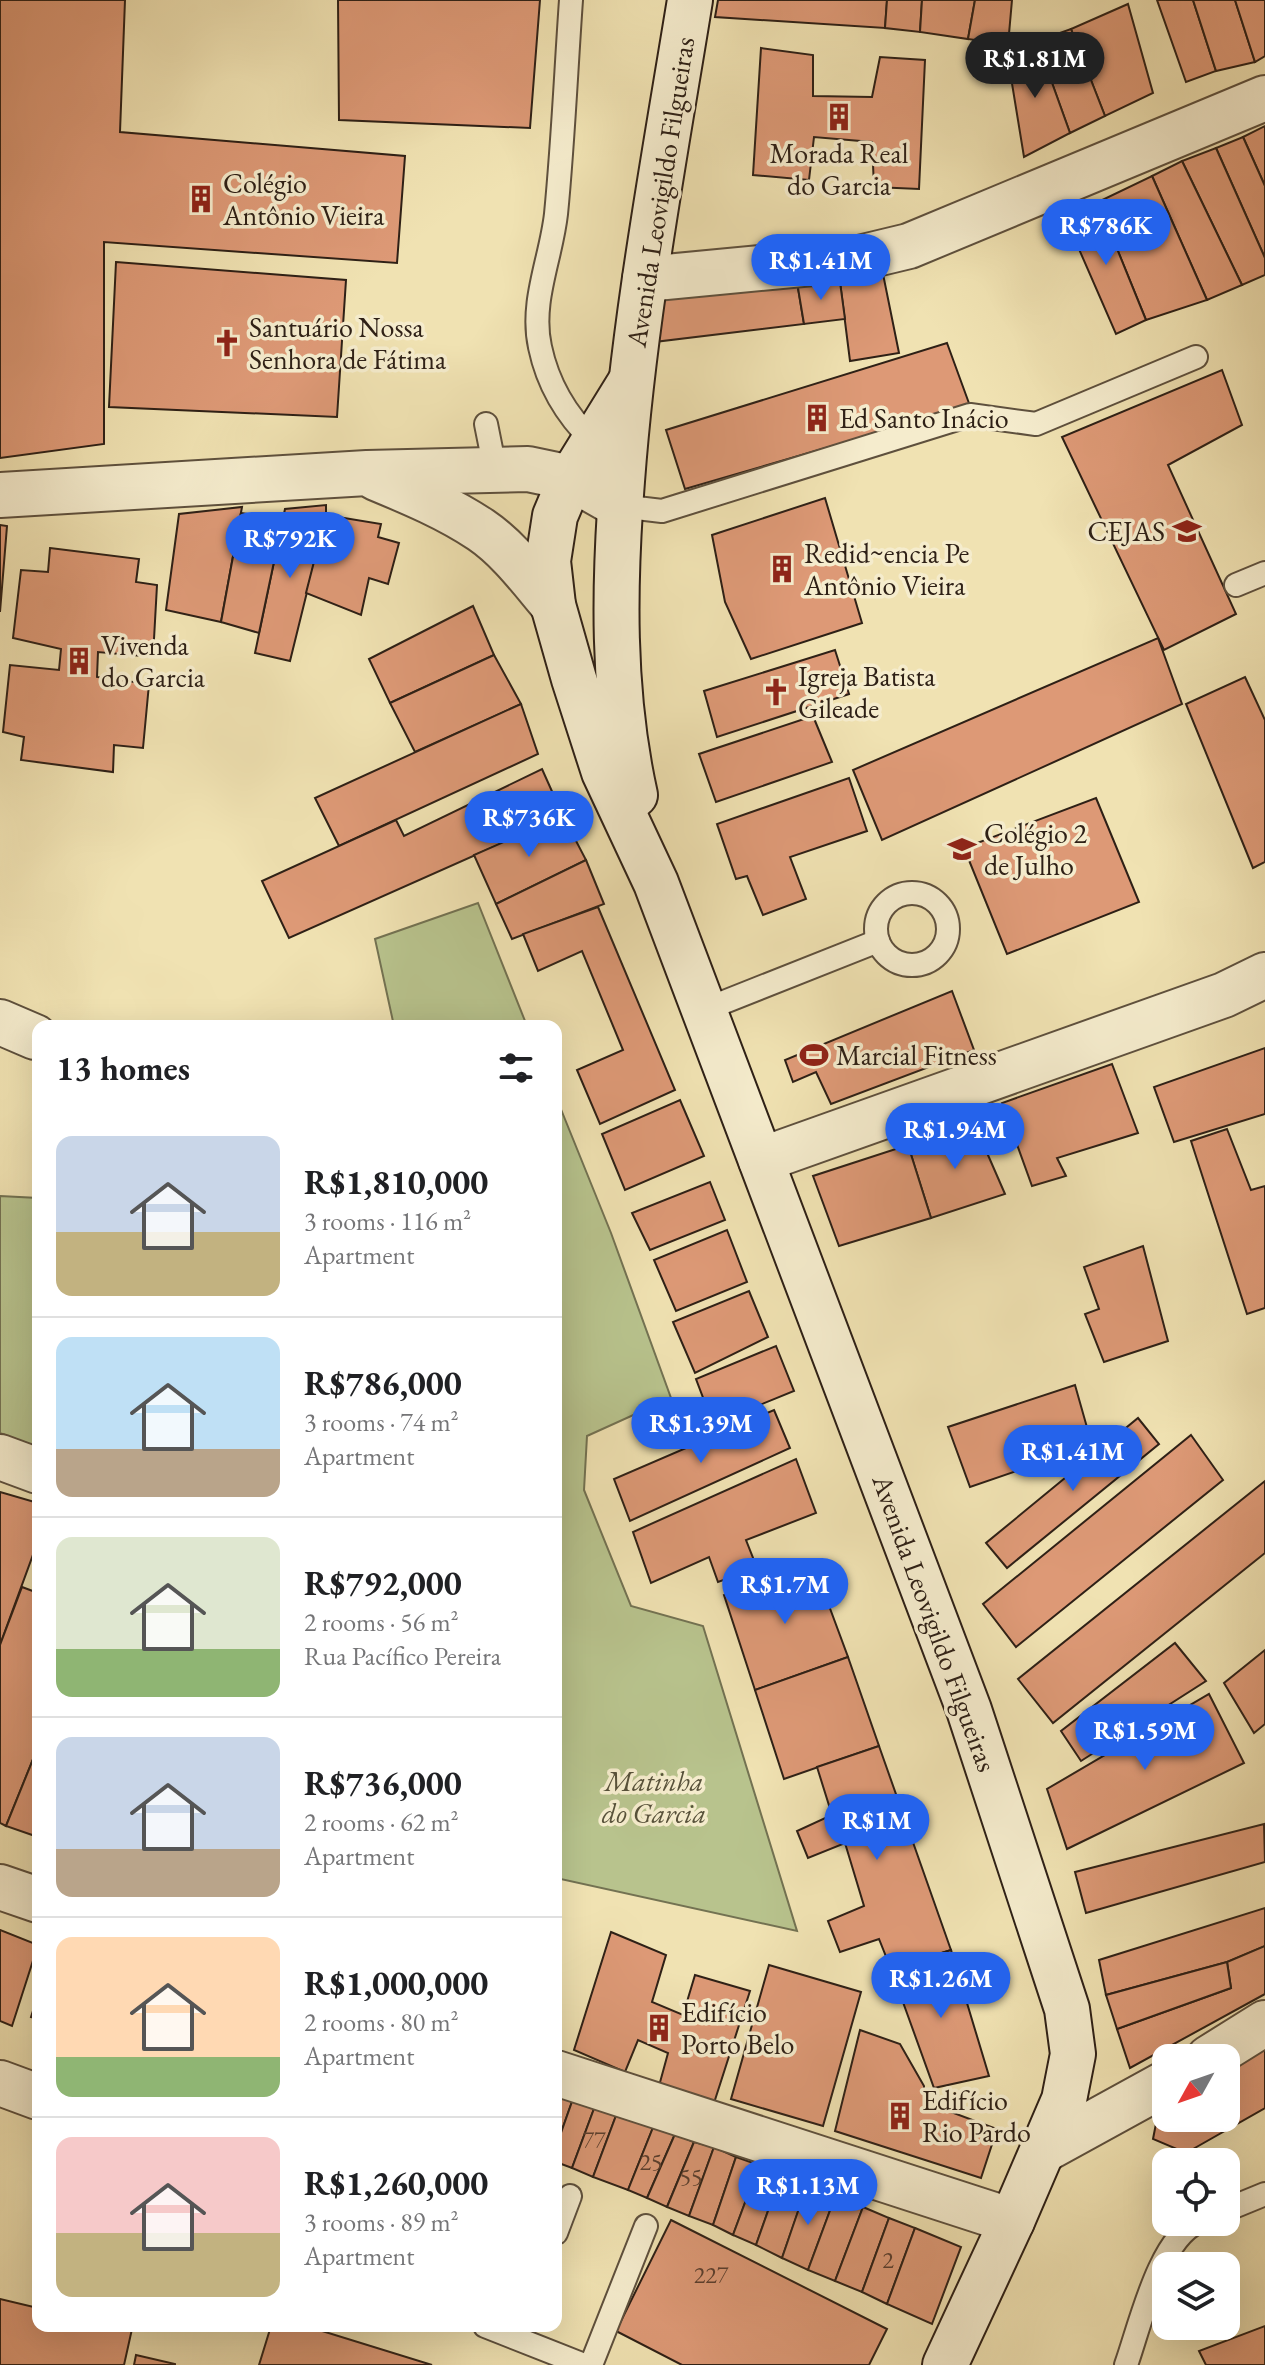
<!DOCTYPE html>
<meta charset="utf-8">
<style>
body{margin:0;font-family:"EB Garamond",serif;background:#f6f6f6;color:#202124;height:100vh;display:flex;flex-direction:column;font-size:30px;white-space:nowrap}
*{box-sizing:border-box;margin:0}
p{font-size:26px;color:#757577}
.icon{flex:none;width:44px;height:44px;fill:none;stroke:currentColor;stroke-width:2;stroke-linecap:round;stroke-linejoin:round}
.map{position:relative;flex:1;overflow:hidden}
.side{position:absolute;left:32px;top:1020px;width:530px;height:1312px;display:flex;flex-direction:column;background:#fff;border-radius:16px;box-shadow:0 8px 32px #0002}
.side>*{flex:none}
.needle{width:52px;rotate:230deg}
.buttons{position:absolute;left:1152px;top:2044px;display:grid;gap:16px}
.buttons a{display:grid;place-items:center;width:88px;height:88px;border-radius:16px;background:#fff;box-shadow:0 8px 32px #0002;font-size:40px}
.price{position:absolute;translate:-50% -68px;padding:0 18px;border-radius:28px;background:#2563eb;color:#fff;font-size:26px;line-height:52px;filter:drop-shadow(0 2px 4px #0008)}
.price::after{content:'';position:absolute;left:50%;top:48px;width:24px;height:18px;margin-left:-12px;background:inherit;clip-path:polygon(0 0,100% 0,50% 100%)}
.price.current{background:#222;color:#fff}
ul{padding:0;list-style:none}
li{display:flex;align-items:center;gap:24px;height:200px;padding:0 24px}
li+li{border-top:2px solid #e0e0e0}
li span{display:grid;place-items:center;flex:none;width:224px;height:160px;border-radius:16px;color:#555}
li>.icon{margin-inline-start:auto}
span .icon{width:96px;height:96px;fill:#fffc;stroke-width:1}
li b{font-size:34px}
h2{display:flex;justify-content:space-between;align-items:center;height:96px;padding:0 24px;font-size:34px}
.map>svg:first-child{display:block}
.green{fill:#b8c38d;stroke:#737252;stroke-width:2}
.building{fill:#dd9976;stroke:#2e2016;stroke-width:2}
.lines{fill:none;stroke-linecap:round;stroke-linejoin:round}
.service-casing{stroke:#5e503d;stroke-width:26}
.minor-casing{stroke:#5e503d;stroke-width:48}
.tertiary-casing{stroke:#5e503d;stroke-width:48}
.secondary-casing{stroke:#2e2016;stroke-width:48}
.service{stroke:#f5eccd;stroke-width:22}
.minor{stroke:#f5eccd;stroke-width:44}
.tertiary{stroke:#f5eccd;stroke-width:44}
.secondary{stroke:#f5eccd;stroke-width:44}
.labels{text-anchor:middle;stroke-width:7;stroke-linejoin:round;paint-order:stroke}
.number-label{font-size:24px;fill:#5a3e2e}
.poi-label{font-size:28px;fill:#2e2016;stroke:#f5eccd;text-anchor:start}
.street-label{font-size:28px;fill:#2e2016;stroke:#f5eccd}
.park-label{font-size:28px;font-style:italic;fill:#57513a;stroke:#f5eccd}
</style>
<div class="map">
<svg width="1265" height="2365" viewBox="0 0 1265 2365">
<rect width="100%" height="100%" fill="#f0e2b2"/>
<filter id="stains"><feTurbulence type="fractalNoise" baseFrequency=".0025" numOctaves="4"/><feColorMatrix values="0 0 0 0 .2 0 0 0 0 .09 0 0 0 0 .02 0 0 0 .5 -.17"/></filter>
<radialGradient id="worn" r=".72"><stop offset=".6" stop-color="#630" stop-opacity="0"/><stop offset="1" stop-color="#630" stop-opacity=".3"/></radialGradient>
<g class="green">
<polygon points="478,903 527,1026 394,1026 375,939"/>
<polygon points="556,1097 611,1233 671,1398 587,1436 584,1490 631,1606 703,1626 797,1931 556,1878"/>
<polygon points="0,1196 38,1198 38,1449 0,1433"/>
</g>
<g class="building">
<polygon points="0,0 125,0 120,132 405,156 397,263 104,242 104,444 0,458"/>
<polygon points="338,0 540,0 530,128 339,120"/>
<polygon points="718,0 887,0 885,28 715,17"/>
<polygon points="887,0 922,0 920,32 885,28"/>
<polygon points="922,0 975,0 968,39 920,32"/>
<polygon points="975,0 1012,0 1008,45 968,39"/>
<polygon points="1157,0 1193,0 1216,71 1186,82"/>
<polygon points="1193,0 1235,0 1255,62 1216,71"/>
<polygon points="1235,0 1265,0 1265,56 1255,62"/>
<polygon points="1128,4 1153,93 1105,116 1071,29"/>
<polygon points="1071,29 1105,116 1070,133 1037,41"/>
<polygon points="1037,41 1070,133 1024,157 1007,53"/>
<polygon points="761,48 813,55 813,96 872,97 880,57 925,60 919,189 874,187 872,142 814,137 809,180 753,175"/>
<polygon points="1265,126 1265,186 1243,137"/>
<polygon points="1243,137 1265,186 1265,258 1216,148"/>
<polygon points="1216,148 1265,258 1265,275 1242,285 1182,161"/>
<polygon points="1182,161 1242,285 1207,300 1152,176"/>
<polygon points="1152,176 1207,300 1146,320 1098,202"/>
<polygon points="1098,202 1146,320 1116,334 1065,217"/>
<polygon points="116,262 346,280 337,417 109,407"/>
<polygon points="883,274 899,353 850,361 840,282"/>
<polygon points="797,282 804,324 654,342 660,293"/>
<polygon points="797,282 840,282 845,319 804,324"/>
<polygon points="947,343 970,406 685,489 666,430"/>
<polygon points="1222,370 1242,425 1168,465 1236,614 1164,650 1062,437"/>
<polygon points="825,498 862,623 751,659 725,602 712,535"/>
<polygon points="326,505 326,515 290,661 255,653 285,509"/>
<polygon points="242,507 221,622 166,610 179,514"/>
<polygon points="241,513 283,519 259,633 221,622"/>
<polygon points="326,515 381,524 378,537 399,543 388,584 369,578 361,615 306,593"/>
<polygon points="0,525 7,526 0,612"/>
<polygon points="50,548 139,559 136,582 157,585 153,657 98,652 97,677 149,684 143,748 114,745 113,772 21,760 24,737 3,732 10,665 59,670 61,649 13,638 21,570 48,572"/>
<polygon points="473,606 494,655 390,703 369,659"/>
<polygon points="1158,638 1182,704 882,840 853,770"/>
<polygon points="835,650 849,694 717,737 704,691"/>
<polygon points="494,655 521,704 415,752 390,703"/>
<polygon points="1245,677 1265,720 1265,862 1253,868 1186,704"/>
<polygon points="521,704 538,754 339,846 315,798"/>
<polygon points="813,716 832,762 716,802 699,754"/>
<polygon points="542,769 563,816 289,938 262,881 396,820 404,836"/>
<polygon points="849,778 867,831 790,857 806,899 763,915 747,876 736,879 717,824"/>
<polygon points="1096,798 1139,902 1007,954 964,848"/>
<polygon points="563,816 586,860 496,904 474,855"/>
<polygon points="586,860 604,904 512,939 496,904"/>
<polygon points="598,907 675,1090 600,1124 577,1070 623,1050 582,951 538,971 523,934"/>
<polygon points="952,991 974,1050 831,1104 816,1072 793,1082 785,1060"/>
<polygon points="1265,1048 1265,1114 1174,1142 1154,1087"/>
<polygon points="1112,1064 1138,1133 1057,1158 1066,1176 1032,1186 1002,1103"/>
<polygon points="680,1100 704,1156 625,1190 602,1134"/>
<polygon points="974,1123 1005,1194 931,1218 908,1145"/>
<polygon points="1227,1129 1251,1190 1265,1186 1265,1308 1247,1314 1191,1141"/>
<polygon points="908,1145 931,1218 839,1246 813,1176"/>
<polygon points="710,1182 725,1220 650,1250 632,1213"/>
<polygon points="727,1230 747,1282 676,1311 654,1260"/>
<polygon points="1143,1246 1168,1341 1104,1362 1085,1314 1099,1309 1084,1267"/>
<polygon points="749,1291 768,1337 695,1373 673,1322"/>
<polygon points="776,1346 794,1391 713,1424 696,1379"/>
<polygon points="1075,1385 1092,1445 970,1487 948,1427"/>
<polygon points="774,1410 790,1448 630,1521 614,1479"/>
<polygon points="1138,1418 1159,1444 1007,1568 986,1543"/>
<polygon points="1191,1435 1223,1480 1016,1647 983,1604"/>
<polygon points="796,1459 816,1513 746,1540 757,1568 718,1582 709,1557 651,1583 633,1532"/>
<polygon points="1265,1481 1265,1553 1053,1723 1018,1679"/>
<polygon points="0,1492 38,1503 38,1541 0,1645"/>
<polygon points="812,1560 848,1657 755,1690 724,1595"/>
<polygon points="22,1587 38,1593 38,1747 6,1826 0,1823 0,1645"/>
<polygon points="1175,1643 1206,1681 1081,1761 1061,1731"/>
<polygon points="1265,1650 1265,1724 1254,1733 1224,1683"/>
<polygon points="848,1657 879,1746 784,1779 755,1690"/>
<polygon points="1209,1694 1244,1763 1067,1849 1047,1789"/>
<polygon points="879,1746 951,1950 891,1969 879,1939 840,1952 828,1921 864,1906 845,1843 808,1858 797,1831 832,1815 817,1767"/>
<polygon points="38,1747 38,1837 6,1826"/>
<polygon points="1264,1824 1265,1862 1086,1913 1075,1872"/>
<polygon points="1265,1908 1265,1946 1227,1962 1106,1995 1099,1960"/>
<polygon points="0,1930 38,1945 12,2026 0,2021"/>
<polygon points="611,1932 666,1955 652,2002 683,2015 695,1975 750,1991 714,2103 659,2086 668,2053 638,2040 625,2072 574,2050"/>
<polygon points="1265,1946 1265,1994 1130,2068 1117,2029 1231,1988 1227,1962"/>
<polygon points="951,1950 989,2076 934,2088 891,1969"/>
<polygon points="1227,1962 1231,1988 1117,2029 1106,1995"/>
<polygon points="769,1965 861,1992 823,2126 731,2099"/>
<polygon points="38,1995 38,2019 31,2017"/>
<polygon points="860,2030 900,2044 924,2086 924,2102 997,2129 981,2178 835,2131"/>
<polygon points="1265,2039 1265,2108 1186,2153 1153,2139 1160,2103 1166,2099 1166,2118 1226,2118 1226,2062"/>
<polygon points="556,2090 574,2096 556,2147"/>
<polygon points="574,2096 595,2106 572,2168 556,2162 556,2147"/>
<polygon points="595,2106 617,2113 593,2177 572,2168"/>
<polygon points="617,2113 654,2125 628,2190 593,2177"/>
<polygon points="654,2125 675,2134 647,2198 628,2190"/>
<polygon points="675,2134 694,2142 667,2207 647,2198"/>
<polygon points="694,2142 714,2147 689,2216 667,2207"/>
<polygon points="714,2147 736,2157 713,2225 689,2216"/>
<polygon points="736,2157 759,2165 733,2235 713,2225"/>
<polygon points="759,2165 781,2174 756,2245 733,2235"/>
<polygon points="781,2174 807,2186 782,2258 756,2245"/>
<polygon points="807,2185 835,2197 808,2270 782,2258"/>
<polygon points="835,2197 863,2207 835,2281 808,2270"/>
<polygon points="863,2207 889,2218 862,2292 835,2281"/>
<polygon points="889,2218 915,2228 887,2304 862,2292"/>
<polygon points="671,2220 887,2329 869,2365 682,2365 616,2331"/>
<polygon points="915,2228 961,2247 932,2324 887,2304"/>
<polygon points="0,2299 38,2308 38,2326 120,2326 132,2329 124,2365 0,2365"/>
<polygon points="271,2326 306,2326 432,2365 259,2365"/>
<polygon points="1265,2326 1265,2365 1206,2365 1199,2351"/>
<polygon points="136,2355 175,2364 175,2365 134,2365"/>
</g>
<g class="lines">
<defs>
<g id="service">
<path d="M 571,0 C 566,71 563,143 556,214 C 551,259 530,302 540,347 C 548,385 566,415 593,441"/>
<polyline points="486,424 495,469"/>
<polyline points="620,506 662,511 970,415 1036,424 1196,357"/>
<polyline points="1236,585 1265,573"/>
<circle cx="912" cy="929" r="36"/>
<polyline points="704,1010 878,941"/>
<polyline points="1226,2210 1265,2194"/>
<polyline points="556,2233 570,2196"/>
<polyline points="485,2326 584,2365"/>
<polyline points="591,2365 646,2226"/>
<path d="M 1126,2365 C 1140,2326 1159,2239 1198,2222"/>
</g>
<g id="minor">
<polyline points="645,279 855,259 909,246 1265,98"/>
<polyline points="0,1022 35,1037"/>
<polyline points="761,1160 1224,995 1265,975"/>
<polyline points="0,1457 38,1471"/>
<polyline points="0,1887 38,1900"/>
<polyline points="1209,2058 1265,2023"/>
<polyline points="556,2073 1012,2221"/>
<polyline points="0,2083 38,2097"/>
<polyline points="1044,2150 1166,2083"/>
</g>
<g id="tertiary">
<path d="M 376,478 C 412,493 448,508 481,530 C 509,549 531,579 553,605"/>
<polyline points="0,495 367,473 528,469 571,478 620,506"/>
</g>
<g id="secondary">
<polyline points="629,384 571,478 555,516 548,561 553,605 574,679 604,772 656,883 969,1710 1067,2009 1073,2054 1064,2100 1012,2221 945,2365"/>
<path d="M 635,795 C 612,692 614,585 622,481 C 634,319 664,160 690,0"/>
</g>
</defs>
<use href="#service" class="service-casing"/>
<use href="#minor" class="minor-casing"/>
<use href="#tertiary" class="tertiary-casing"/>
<use href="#secondary" class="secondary-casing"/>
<use href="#service" class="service"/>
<use href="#minor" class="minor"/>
<use href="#tertiary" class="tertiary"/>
<use href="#secondary" class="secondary"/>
</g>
<defs>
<symbol id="building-bare" viewBox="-9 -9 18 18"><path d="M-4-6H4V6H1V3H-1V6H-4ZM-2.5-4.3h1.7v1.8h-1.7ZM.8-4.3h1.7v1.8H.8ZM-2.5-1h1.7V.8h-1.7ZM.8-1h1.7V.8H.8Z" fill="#8f2418" stroke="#f5eccd" stroke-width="2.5" paint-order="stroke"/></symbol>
<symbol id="church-bare" viewBox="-9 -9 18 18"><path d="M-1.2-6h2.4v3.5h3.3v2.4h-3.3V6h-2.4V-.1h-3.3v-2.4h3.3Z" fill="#8f2418" stroke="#f5eccd" stroke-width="2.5" paint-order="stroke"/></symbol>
<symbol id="school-bare" viewBox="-9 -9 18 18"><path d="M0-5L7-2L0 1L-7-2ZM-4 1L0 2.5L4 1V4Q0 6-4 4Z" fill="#8f2418" stroke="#f5eccd" stroke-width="2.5" paint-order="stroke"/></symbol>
<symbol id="stadium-bare" viewBox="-9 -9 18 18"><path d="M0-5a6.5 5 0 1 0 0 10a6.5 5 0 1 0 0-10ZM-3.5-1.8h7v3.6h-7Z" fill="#8f2418" stroke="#f5eccd" stroke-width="2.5" paint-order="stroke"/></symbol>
</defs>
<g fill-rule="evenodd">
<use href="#building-bare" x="819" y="97" width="40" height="40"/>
<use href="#building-bare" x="181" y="179" width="40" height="40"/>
<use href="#church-bare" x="207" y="323" width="40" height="40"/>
<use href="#building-bare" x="797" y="398" width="40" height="40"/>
<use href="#school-bare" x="1167" y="511" width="40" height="40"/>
<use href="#building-bare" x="762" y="549" width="40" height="40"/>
<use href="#building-bare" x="59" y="641" width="40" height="40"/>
<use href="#church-bare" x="756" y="672" width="40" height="40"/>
<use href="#school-bare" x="942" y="829" width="40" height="40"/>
<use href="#stadium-bare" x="794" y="1035" width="40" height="40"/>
<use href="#building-bare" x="639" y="2008" width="40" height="40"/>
<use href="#building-bare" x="880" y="2096" width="40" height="40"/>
</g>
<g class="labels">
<g class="number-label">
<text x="594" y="2148">77</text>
<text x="651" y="2170">25</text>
<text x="691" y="2185">55</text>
<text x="888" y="2268">2</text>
<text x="711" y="2283">227</text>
</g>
<g class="poi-label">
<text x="839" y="163" text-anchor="middle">Morada Real<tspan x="839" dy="32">do Garcia</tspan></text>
<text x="223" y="193">Colégio<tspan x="223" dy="32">Antônio Vieira</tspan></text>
<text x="249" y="337">Santuário Nossa<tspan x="249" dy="32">Senhora de Fátima</tspan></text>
<text x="839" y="428">Ed Santo Inácio</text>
<text x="1165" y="541" text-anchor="end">CEJAS</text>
<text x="804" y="563">Redid~encia Pe<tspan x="804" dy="32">Antônio Vieira</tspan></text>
<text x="101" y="655">Vivenda<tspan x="101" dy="32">do Garcia</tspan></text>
<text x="798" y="686">Igreja Batista<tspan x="798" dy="32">Gileade</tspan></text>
<text x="984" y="843">Colégio 2<tspan x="984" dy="32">de Julho</tspan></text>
<text x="836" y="1065">Marcial Fitness</text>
<text x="681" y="2022">Edifício<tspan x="681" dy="32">Porto Belo</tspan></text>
<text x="922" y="2110">Edifício<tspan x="922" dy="32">Rio Pardo</tspan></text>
</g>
<g class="street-label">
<text transform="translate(660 192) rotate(-81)" y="10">Avenida Leovigildo Filgueiras</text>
<text transform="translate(935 1623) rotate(70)" y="10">Avenida Leovigildo Filgueiras</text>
</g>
<g class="park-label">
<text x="654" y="1791">Matinha<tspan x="654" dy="32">do Garcia</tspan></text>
</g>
</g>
<rect width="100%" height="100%" filter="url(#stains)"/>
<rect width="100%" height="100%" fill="url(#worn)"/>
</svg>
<div class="buttons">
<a><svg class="needle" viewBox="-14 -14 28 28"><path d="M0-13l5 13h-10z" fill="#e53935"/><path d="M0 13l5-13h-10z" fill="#757577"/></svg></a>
<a><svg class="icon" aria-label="locate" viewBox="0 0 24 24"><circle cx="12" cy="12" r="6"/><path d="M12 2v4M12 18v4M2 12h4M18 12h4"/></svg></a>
<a><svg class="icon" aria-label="layers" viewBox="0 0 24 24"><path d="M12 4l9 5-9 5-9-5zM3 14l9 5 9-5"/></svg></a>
</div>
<b class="price current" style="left:1035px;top:100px">R$1.81M</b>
<b class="price" style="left:1106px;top:267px">R$786K</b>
<b class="price" style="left:821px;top:302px">R$1.41M</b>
<b class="price" style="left:290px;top:580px">R$792K</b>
<b class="price" style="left:529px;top:859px">R$736K</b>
<b class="price" style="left:955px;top:1171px">R$1.94M</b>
<b class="price" style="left:701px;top:1465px">R$1.39M</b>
<b class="price" style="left:1073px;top:1493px">R$1.41M</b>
<b class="price" style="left:785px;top:1626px">R$1.7M</b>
<b class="price" style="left:1145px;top:1772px">R$1.59M</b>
<b class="price" style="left:877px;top:1862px">R$1M</b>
<b class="price" style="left:941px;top:2020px">R$1.26M</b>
<b class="price" style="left:808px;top:2227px">R$1.13M</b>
<section class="side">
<h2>13 homes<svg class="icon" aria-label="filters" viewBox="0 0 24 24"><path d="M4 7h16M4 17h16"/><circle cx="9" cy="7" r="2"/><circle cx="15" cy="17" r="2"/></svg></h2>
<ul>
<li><span style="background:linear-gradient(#c9d6e8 60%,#c2b280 0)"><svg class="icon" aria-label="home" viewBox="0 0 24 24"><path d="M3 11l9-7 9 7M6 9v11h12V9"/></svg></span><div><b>R$1,810,000</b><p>3 rooms · 116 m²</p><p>Apartment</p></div></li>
<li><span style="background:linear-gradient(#bfe0f5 70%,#b9a48a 0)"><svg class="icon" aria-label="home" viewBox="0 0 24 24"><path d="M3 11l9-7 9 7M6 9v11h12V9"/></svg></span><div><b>R$786,000</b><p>3 rooms · 74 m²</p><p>Apartment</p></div></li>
<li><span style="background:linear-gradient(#dfe7d0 70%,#8fb573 0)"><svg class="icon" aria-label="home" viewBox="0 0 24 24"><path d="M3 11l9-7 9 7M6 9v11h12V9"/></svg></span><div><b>R$792,000</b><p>2 rooms · 56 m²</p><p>Rua Pacífico Pereira</p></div></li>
<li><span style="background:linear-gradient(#c9d6e8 70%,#b9a48a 0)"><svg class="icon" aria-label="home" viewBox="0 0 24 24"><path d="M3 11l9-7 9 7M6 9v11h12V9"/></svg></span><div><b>R$736,000</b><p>2 rooms · 62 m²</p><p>Apartment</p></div></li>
<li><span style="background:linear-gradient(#ffd9b3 75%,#8fb573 0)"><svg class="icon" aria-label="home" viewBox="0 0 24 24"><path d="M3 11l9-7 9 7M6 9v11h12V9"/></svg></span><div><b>R$1,000,000</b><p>2 rooms · 80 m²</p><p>Apartment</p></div></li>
<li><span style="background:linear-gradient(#f6c9c9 60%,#c2b280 0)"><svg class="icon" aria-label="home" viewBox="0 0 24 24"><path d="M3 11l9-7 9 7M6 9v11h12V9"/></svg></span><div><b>R$1,260,000</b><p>3 rooms · 89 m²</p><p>Apartment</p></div></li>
</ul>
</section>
</div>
